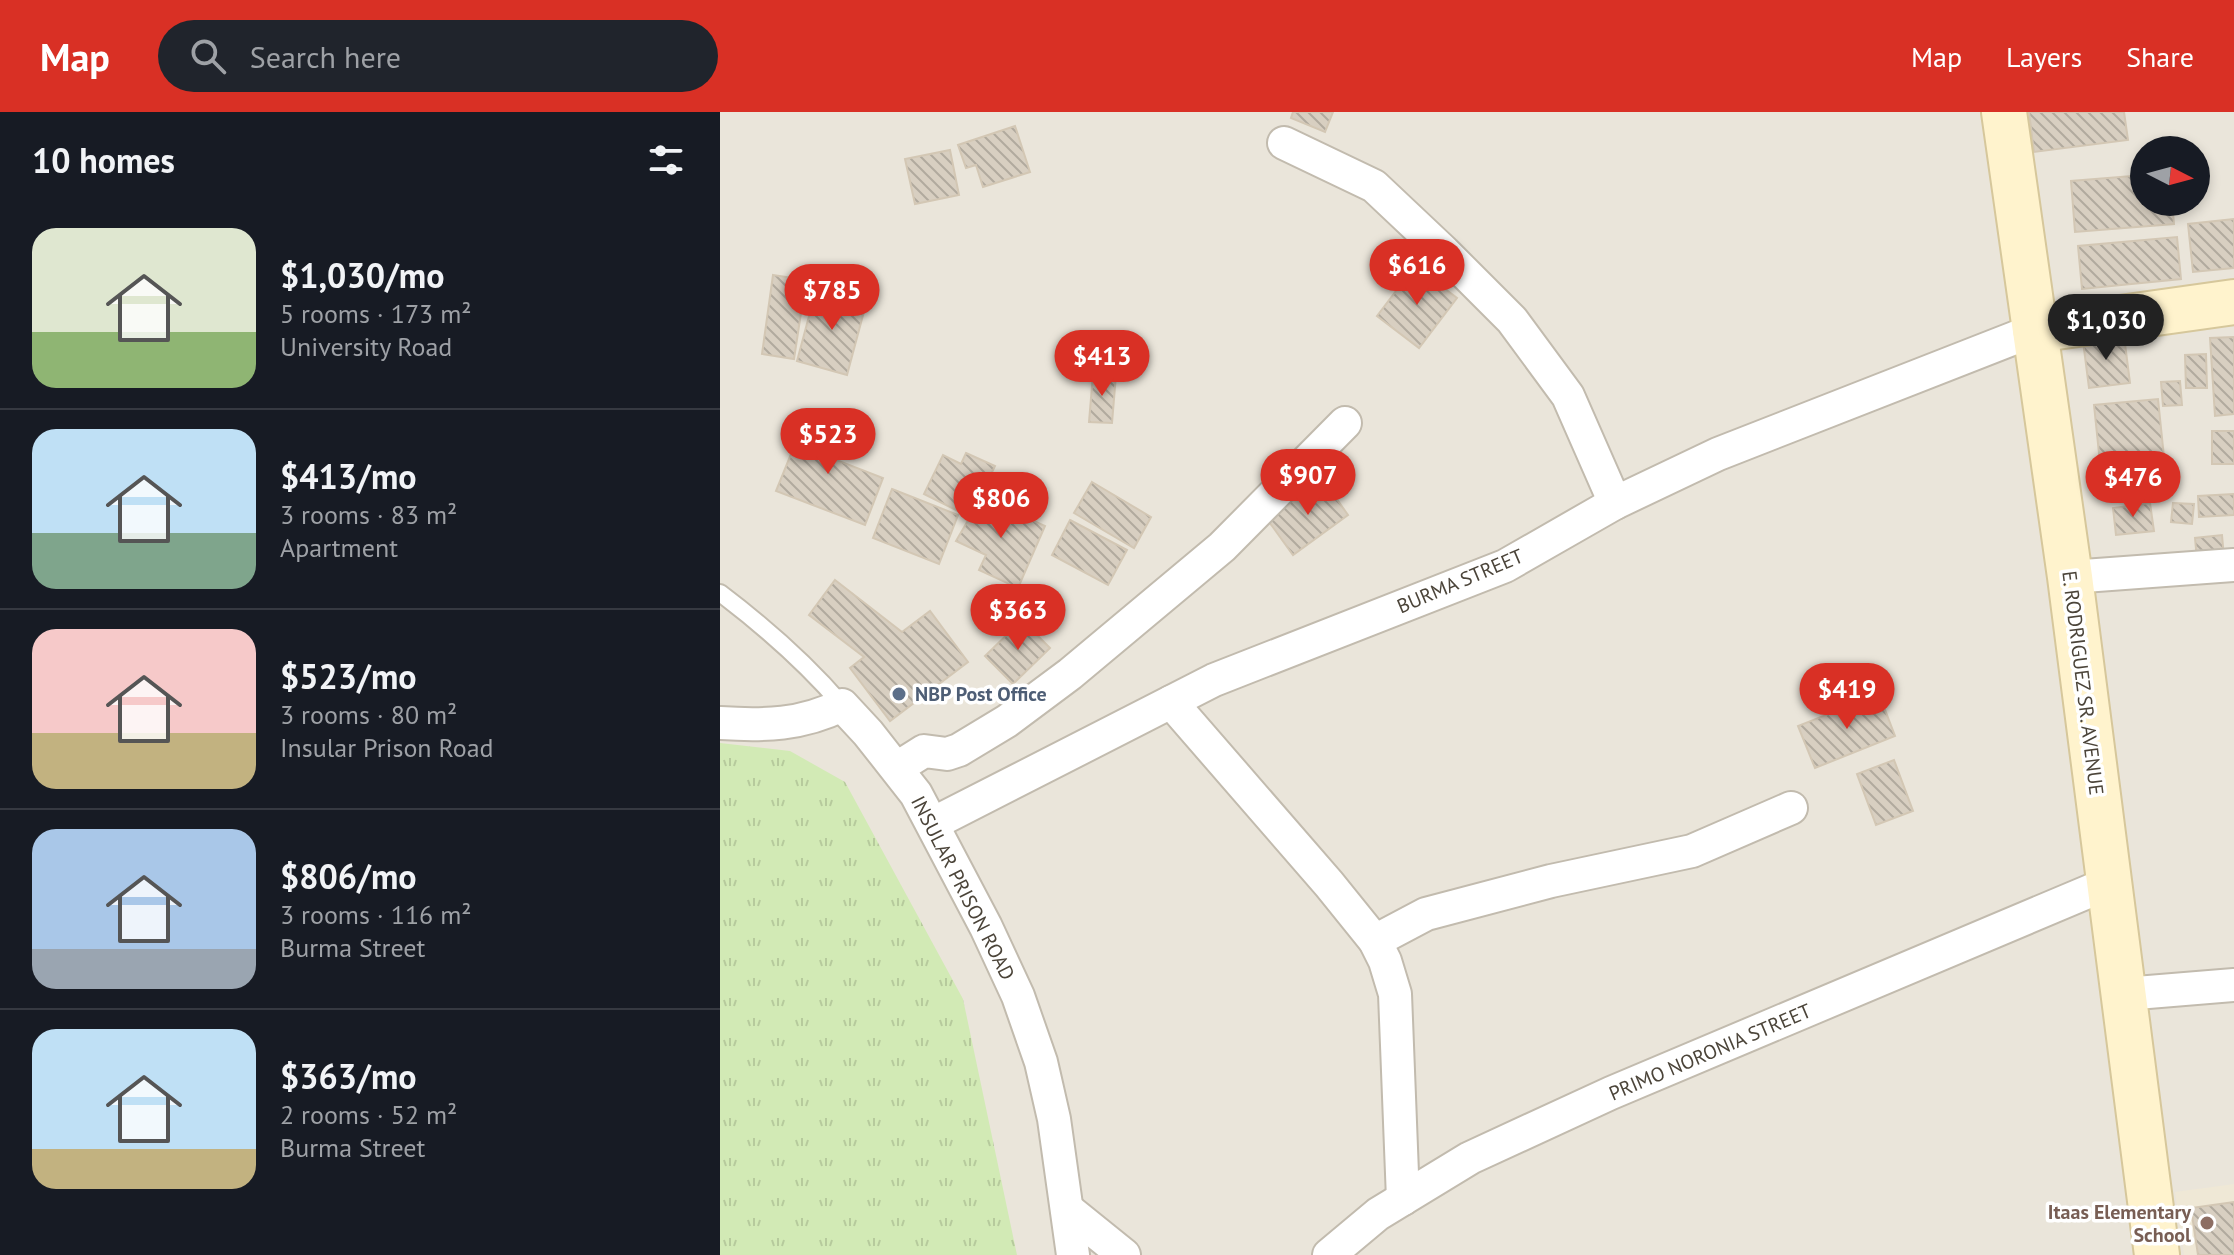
<!DOCTYPE html>
<meta charset="utf-8">
<style>
body{margin:0;font-family:"PT Sans",sans-serif;background:#20242c;color:#f1f3f6;height:100vh;display:flex;flex-direction:column;font-size:30px;white-space:nowrap}
*{box-sizing:border-box;margin:0}
p{font-size:26px;color:#9ea1a6}
.icon{flex:none;width:44px;height:44px;fill:none;stroke:currentColor;stroke-width:2;stroke-linecap:round;stroke-linejoin:round}
.map{position:relative;flex:1;overflow:hidden}
.side{display:flex;flex-direction:column;background:#171b24;width:720px}
.side>*{flex:none}
.needle{width:52px;rotate:96deg}
.buttons{position:absolute;left:1410px;top:24px;display:grid;gap:16px}
.buttons a{display:grid;place-items:center;width:80px;height:80px;border-radius:50%;background:#171b24;box-shadow:0 4px 12px #0003;font-size:40px}
.price{position:absolute;translate:-50% -68px;padding:0 18px;border-radius:28px;background:#d93025;color:#fff;font-size:26px;line-height:52px;filter:drop-shadow(0 2px 4px #0008)}
.price::after{content:'';position:absolute;left:50%;top:48px;width:24px;height:18px;margin-left:-12px;background:inherit;clip-path:polygon(0 0,100% 0,50% 100%)}
.price.on{background:#222;color:#fff}
ul{padding:0;list-style:none}
li{display:flex;align-items:center;gap:24px;height:200px;padding:0 32px}
li+li{border-top:2px solid #363941}
li span{display:grid;place-items:center;flex:none;width:224px;height:160px;border-radius:24px;color:#555}
li>.icon{margin-inline-start:auto}
span .icon{width:96px;height:96px;fill:#fffc;stroke-width:1}
li b{font-size:34px}
h2{display:flex;justify-content:space-between;align-items:center;height:96px;padding:0 32px;font-size:34px}
header{display:flex;align-items:center;gap:48px;box-sizing:border-box;height:112px;padding:0 40px;background:#d93025;color:#fff}
header strong{font-size:38px}
nav{display:flex;gap:44px;margin-inline-start:auto;font-size:28px}
.search{width:560px;height:72px;background:#20242c;display:flex;align-items:center;gap:20px;box-sizing:border-box;padding:0 28px;border-radius:44px;color:#9ea1a6;font-size:30px}
main{display:flex;flex:1;min-height:0}
.map>svg:first-child{display:block}
.residential{fill:#eae5da;fill-rule:evenodd}
.education{fill:#efe8d6}
.grass{fill:url(#grass-tufts)}
.building{fill:url(#building-back-hatch);stroke:#d3c7b4;stroke-width:2}
.lines{fill:none;stroke-linecap:round;stroke-linejoin:round}
.lane-casing{stroke:#c2bbae;stroke-width:20}
.street-casing{stroke:#c2bbae;stroke-width:36}
.secondary-casing{stroke:#d6c79b;stroke-width:48}
.lane{stroke:#fff;stroke-width:16}
.street{stroke:#fff;stroke-width:32}
.secondary{stroke:#fff3cd;stroke-width:44}
.service-dot{fill:#5c6f8a;stroke:#fff;stroke-width:3}
.education-dot{fill:#8d6e63;stroke:#fff;stroke-width:3}
.labels{text-anchor:middle;stroke-width:7;stroke-linejoin:round;paint-order:stroke}
.street-label{font-size:20px;fill:#4b4439;stroke:#fff}
.service-label{font-size:20px;font-weight:bold;fill:#4e5e75;stroke:#fff;text-anchor:start}
.education-label{font-size:20px;font-weight:bold;fill:#785e54;stroke:#fff;text-anchor:end}
</style>
<header>
<strong>Map</strong>
<div class="search"><svg class="icon" aria-label="search" viewBox="0 0 24 24"><circle cx="10" cy="10" r="6"/><path d="M15 15l6 6"/></svg>Search here</div>
<nav><a>Map</a><a>Layers</a><a>Share</a></nav>
</header>
<main>
<section class="side">
<h2>10 homes<svg class="icon" aria-label="filters" viewBox="0 0 24 24"><path d="M4 7h16M4 17h16"/><circle cx="9" cy="7" r="2"/><circle cx="15" cy="17" r="2"/></svg></h2>
<ul>
<li><span style="background:linear-gradient(#dfe7d0 65%,#8fb573 0)"><svg class="icon" aria-label="home" viewBox="0 0 24 24"><path d="M3 11l9-7 9 7M6 9v11h12V9"/></svg></span><div><b>$1,030/mo</b><p>5 rooms · 173 m²</p><p>University Road</p></div></li>
<li><span style="background:linear-gradient(#bfe0f5 65%,#7fa58c 0)"><svg class="icon" aria-label="home" viewBox="0 0 24 24"><path d="M3 11l9-7 9 7M6 9v11h12V9"/></svg></span><div><b>$413/mo</b><p>3 rooms · 83 m²</p><p>Apartment</p></div></li>
<li><span style="background:linear-gradient(#f6c9c9 65%,#c2b280 0)"><svg class="icon" aria-label="home" viewBox="0 0 24 24"><path d="M3 11l9-7 9 7M6 9v11h12V9"/></svg></span><div><b>$523/mo</b><p>3 rooms · 80 m²</p><p>Insular Prison Road</p></div></li>
<li><span style="background:linear-gradient(#a9c7e8 75%,#9aa5b1 0)"><svg class="icon" aria-label="home" viewBox="0 0 24 24"><path d="M3 11l9-7 9 7M6 9v11h12V9"/></svg></span><div><b>$806/mo</b><p>3 rooms · 116 m²</p><p>Burma Street</p></div></li>
<li><span style="background:linear-gradient(#bfe0f5 75%,#c2b280 0)"><svg class="icon" aria-label="home" viewBox="0 0 24 24"><path d="M3 11l9-7 9 7M6 9v11h12V9"/></svg></span><div><b>$363/mo</b><p>2 rooms · 52 m²</p><p>Burma Street</p></div></li>
</ul>
</section>
<div class="map">
<svg width="1514" height="1143" viewBox="0 0 1514 1143">
<defs>
<pattern id="grass-tufts" width="24" height="20" patternUnits="userSpaceOnUse" patternTransform="scale(2)"><rect width="24" height="20" fill="#d2eab5"/><path d="M3 7l-1-3M5 7V3M7 7l1-3M15 17l-1-3M17 17v-4M19 17l1-3" fill="none" stroke="#b6ca9c"/></pattern>
<pattern id="building-back-hatch" width="6" height="6" patternUnits="userSpaceOnUse" patternTransform="scale(2)"><rect width="6" height="6" fill="#d8cfc1"/><path d="M-1 5l2 2M0 0l6 6M5-1l2 2" fill="none" stroke="#b1aa9e"/></pattern>
</defs>
<rect width="100%" height="100%" fill="#f6f3ec"/>
<path class="residential" d="M 0,0 L 1514,0 L 1514,1143 L 0,1143 ZM 1424,38 L 1476,38 L 1476,90 L 1424,90 Z"/>
<polygon class="education" points="1514,1072 1514,1143 1464,1143 1455,1080"/>
<polygon class="grass" points="0,631 70,639 125,670 243,887 297,1143 0,1143"/>
<g class="building">
<polygon points="573,0 613,0 605,20 571,6"/>
<polygon points="1309,0 1404,0 1408,28 1314,40"/>
<polygon points="295,14 310,60 263,75 256,53 246,56 238,33"/>
<polygon points="230,38 239,83 195,92 185,47"/>
<polygon points="1424,63 1424,90 1452,90 1454,112 1355,120 1351,69"/>
<polygon points="1514,107 1514,156 1473,160 1468,112"/>
<polygon points="1457,125 1461,167 1362,177 1358,134"/>
<polygon points="695,154 737,186 699,236 657,204"/>
<polygon points="53,163 86,168 74,247 42,242"/>
<polygon points="96,178 146,192 127,263 77,249"/>
<polygon points="1404,224 1410,271 1369,276 1363,229"/>
<polygon points="1514,225 1514,302 1495,304 1490,226"/>
<polygon points="1486,242 1487,276 1466,276 1465,243"/>
<polygon points="373,262 396,263 392,311 369,310"/>
<polygon points="1460,269 1462,293 1443,294 1441,270"/>
<polygon points="1438,287 1444,345 1380,351 1374,293"/>
<polygon points="86,305 121,319 111,346 163,366 145,413 56,379"/>
<rect x="1492" y="319" width="22" height="33"/>
<polygon points="246,341 275,354 250,405 204,382 223,343 241,352"/>
<polygon points="602,366 628,403 573,443 547,407"/>
<polygon points="372,370 431,405 414,436 354,401"/>
<polygon points="172,377 238,403 219,452 153,426"/>
<polygon points="1514,382 1514,403 1479,405 1478,384"/>
<polygon points="257,383 325,414 298,476 259,458 266,443 236,429 250,405"/>
<polygon points="1430,391 1434,419 1396,423 1393,396"/>
<polygon points="1453,391 1474,392 1472,412 1451,410"/>
<polygon points="350,408 407,438 388,473 332,443"/>
<polygon points="1502,423 1504,446 1477,448 1475,426"/>
<polygon points="115,468 182,520 210,499 248,550 170,609 130,556 144,545 89,503"/>
<polygon points="302,508 330,536 293,572 265,544"/>
<polygon points="1159,582 1175,624 1095,656 1078,614"/>
<polygon points="1174,648 1193,699 1156,713 1137,662"/>
<polygon points="1514,1090 1514,1143 1478,1143 1471,1096"/>
</g>
<g class="lines">
<defs>
<path id="lane" d="M 0,481 C 45,515 85,550 122,593"/>
<g id="street">
<polyline points="564,31 654,74 724,140 792,208 848,284 895,391"/>
<polyline points="1350,465 1514,453"/>
<polyline points="451,590 609,772 655,829 665,849 675,882 683,1087"/>
<path d="M 0,611 C 44,614 82,613 122,593 L 148,621 L 196,682 L 266,815 L 298,884 L 321,950 L 334,1007 L 353,1143"/>
<polyline points="177,656 204,639 227,642 239,638 287,609 350,562 502,435 625,311"/>
<polyline points="214,711 494,568 785,454 895,391 998,342 1315,218"/>
<polyline points="655,829 706,802 831,769 972,739 1071,696"/>
<polyline points="1404,882 1514,873"/>
<polyline points="347,1097 404,1143"/>
<polyline points="609,1143 658,1102 750,1046 891,981 1389,771"/>
</g>
<g id="secondary">
<polyline points="1284,0 1350,465 1437,1143"/>
<polyline points="1315,218 1514,190"/>
</g>
</defs>
<use href="#lane" class="lane-casing"/>
<use href="#street" class="street-casing"/>
<use href="#secondary" class="secondary-casing"/>
<use href="#lane" class="lane"/>
<use href="#street" class="street"/>
<use href="#secondary" class="secondary"/>
</g>
<circle class="service-dot" cx="179" cy="582" r="8"/>
<circle class="education-dot" cx="1487" cy="1111" r="8"/>
<g class="labels">
<g class="street-label">
<text transform="translate(740 469) rotate(-23)" y="7">BURMA STREET</text>
<text transform="translate(1363 571) rotate(83)" y="7">E. RODRIGUEZ SR. AVENUE</text>
<text transform="translate(243 776) rotate(63)" y="7">INSULAR PRISON ROAD</text>
<text transform="translate(990 940) rotate(-23)" y="7">PRIMO NORONIA STREET</text>
</g>
<g class="service-label">
<text x="195" y="589">NBP Post Office</text>
</g>
<g class="education-label">
<text x="1471" y="1107">Itaas Elementary<tspan x="1471" dy="23">School</tspan></text>
</g>
</g>
</svg>
<div class="buttons">
<a><svg class="needle" viewBox="-14 -14 28 28"><path d="M0-13l5 13h-10z" fill="#e53935"/><path d="M0 13l5-13h-10z" fill="#9ea1a6"/></svg></a>
</div>
<b class="price" style="left:697px;top:195px">$616</b>
<b class="price" style="left:112px;top:220px">$785</b>
<b class="price on" style="left:1386px;top:250px">$1,030</b>
<b class="price" style="left:382px;top:286px">$413</b>
<b class="price" style="left:108px;top:364px">$523</b>
<b class="price" style="left:588px;top:405px">$907</b>
<b class="price" style="left:1413px;top:407px">$476</b>
<b class="price" style="left:281px;top:428px">$806</b>
<b class="price" style="left:298px;top:540px">$363</b>
<b class="price" style="left:1127px;top:619px">$419</b>
</div>
</main>
